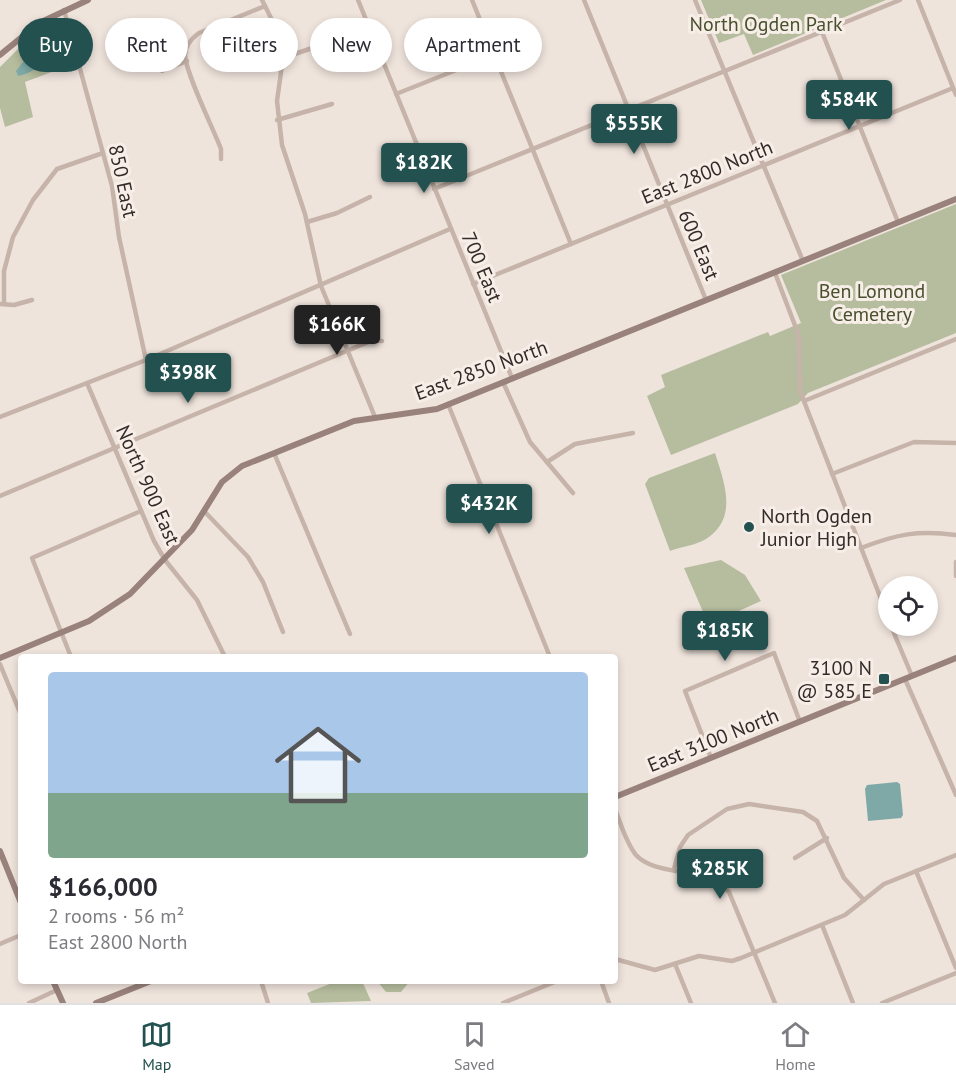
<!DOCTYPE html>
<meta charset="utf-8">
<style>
body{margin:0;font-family:"PT Sans",sans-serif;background:#f7f7f7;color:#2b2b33;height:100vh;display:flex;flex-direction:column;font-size:22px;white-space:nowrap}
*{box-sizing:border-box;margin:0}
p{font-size:20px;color:#7c7c81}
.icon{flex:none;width:33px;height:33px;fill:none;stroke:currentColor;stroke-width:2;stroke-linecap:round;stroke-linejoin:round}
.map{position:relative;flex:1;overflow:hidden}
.side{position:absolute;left:18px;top:654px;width:600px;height:330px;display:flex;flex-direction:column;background:#fff;border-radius:6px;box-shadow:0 3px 9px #0003}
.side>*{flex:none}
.guide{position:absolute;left:18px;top:18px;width:600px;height:54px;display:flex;gap:12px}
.controls{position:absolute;left:878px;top:576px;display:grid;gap:12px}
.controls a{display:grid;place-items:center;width:60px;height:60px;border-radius:50%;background:#fff;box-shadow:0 3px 9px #0003;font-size:30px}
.price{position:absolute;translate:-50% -51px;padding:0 14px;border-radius:6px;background:#22514f;color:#fff;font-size:20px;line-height:39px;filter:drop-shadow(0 2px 3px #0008)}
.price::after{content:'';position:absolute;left:50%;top:36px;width:18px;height:14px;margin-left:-9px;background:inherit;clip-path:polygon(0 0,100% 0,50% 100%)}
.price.active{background:#222;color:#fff}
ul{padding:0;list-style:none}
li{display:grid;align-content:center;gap:12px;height:318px;padding:0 30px}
li span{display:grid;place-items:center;height:186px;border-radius:6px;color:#555}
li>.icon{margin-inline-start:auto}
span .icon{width:108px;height:108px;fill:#fffc;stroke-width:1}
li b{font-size:26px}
.chip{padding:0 21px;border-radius:27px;background:#fff;box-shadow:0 3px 9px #0003;font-size:21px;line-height:54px}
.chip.active{background:#22514f;color:#fff}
.tabs{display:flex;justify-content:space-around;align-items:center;height:84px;border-top:2px solid #e1e1e2;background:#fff;font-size:16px;color:#7c7c81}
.tabs a{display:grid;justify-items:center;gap:3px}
.tabs .active{color:#22514f}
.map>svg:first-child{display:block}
.green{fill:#b6bd9e}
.water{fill:#7ea9a6}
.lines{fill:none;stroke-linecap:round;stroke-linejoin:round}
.street{stroke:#c6b3a9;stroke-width:4.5}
.secondary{stroke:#99827b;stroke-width:6}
.poi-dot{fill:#22514f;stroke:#f7eee8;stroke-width:2}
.labels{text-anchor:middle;stroke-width:6;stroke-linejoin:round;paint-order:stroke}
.park-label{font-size:20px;fill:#48502e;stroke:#f7eee8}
.street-label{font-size:20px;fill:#342a28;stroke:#f7eee8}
.poi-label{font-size:20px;fill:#342a28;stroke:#f7eee8;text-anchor:start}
</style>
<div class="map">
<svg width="956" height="1003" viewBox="0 0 956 1003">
<rect width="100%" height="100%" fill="#efe4dc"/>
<g class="green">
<polygon points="701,0 886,0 753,55 744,34 719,43"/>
<polygon points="61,20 73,64 25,82 33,117 5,127 0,108 0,67 21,46"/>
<polygon points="956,204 956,333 808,393 798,404 671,455 647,396 665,387 661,375 768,332 770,336 801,323 781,275"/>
<path d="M 715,453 C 724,482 739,518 706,539 C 697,545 680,547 670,551 L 645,484 L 649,478 Z"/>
<polygon points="721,560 745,575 761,601 712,623 707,621 684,568"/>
<polygon points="337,981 362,981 371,1001 311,1003 307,993"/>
<polygon points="377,981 410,981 401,992 386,992"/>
</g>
<g class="water">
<path d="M 55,27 C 58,51 42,71 18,76 L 16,71 L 47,31 Z"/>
<polygon points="897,782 900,784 903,815 901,818 868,821 865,789 867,785"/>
</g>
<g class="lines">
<g class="street">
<polyline points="262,0 279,34 283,58 277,101 282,145 305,214 321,286 375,417"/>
<polyline points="358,0 512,378"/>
<polyline points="472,0 571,244"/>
<polyline points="584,0 706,300"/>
<polyline points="695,0 803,261"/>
<polyline points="918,0 956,95"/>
<polyline points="64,10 112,186 119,237 146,360"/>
<polyline points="822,32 898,222"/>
<polyline points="283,58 321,45 347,46 373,38"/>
<polyline points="162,71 187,61"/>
<polyline points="396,94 494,55"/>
<polyline points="277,120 332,104"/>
<path d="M 221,159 L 221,149 C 213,128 187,76 185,56 C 185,46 192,38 199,33 L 265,6"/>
<polyline points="434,189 900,0"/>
<polyline points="307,222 337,213 370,197"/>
<polyline points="775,273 799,336 800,391 888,617"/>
<polyline points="473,284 953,88"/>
<polyline points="0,304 14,305 32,300"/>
<polyline points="4,304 4,271 13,237 33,200 57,169 103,153"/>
<polyline points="503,382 530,442 573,493"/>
<polyline points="87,383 154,541 165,560 197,600 225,657"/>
<polyline points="804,401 956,339"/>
<polyline points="448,404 550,657"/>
<polyline points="0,417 146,360 450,229"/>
<polyline points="274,453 350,634"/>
<polyline points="547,462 575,444 633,433"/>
<polyline points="832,474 914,442 956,443"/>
<polyline points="0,496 373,340 382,341"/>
<polyline points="205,512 248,557 263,582 283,632"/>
<path d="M 861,548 C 897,534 918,530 956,535"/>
<polyline points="956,562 956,576"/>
<polyline points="891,626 912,676"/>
<polyline points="71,657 32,558 141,511"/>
<polyline points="0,664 21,715"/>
<polyline points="905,679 956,795"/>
<polyline points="711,758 685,691 774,653 800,722"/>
<path d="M 615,809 C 621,824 626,843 636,855 C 656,877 705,866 729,892 L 775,1003"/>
<polyline points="795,858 827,838"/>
<polyline points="674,869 680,847 688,835 727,809 749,804 803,812 817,821 844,878 864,900"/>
<polyline points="916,871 956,968"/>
<polyline points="822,925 853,1003"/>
<polyline points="0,944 21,935"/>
<polyline points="615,959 655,970 699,956 732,961 741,958 845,915 884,884 956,855"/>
<polyline points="675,964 691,1003"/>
<polyline points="261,981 268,1003"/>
<polyline points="601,981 609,1003"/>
<polyline points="29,1003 57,990"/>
<polyline points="503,1003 557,981"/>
<polyline points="882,1003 956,973"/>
</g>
<g class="secondary">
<polyline points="0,55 39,23 88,0"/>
<polyline points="0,658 89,621 130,594 192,530 222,482 242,466 354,421 437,409 956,199"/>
<polyline points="615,797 956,658"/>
<polyline points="0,851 21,903"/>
<polyline points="53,981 63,1003"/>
<polyline points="96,1003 151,981"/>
</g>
</g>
<g class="poi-dot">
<circle cx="749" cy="527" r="6"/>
<rect x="878" y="673" width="12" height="12" rx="3"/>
</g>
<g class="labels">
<g class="park-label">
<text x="766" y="31">North Ogden Park</text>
<text x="872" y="298">Ben Lomond<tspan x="872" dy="23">Cemetery</tspan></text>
</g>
<g class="street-label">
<text transform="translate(707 172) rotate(-22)" y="7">East 2800 North</text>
<text transform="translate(123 181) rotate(78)" y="7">850 East</text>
<text transform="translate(699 245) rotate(67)" y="7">600 East</text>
<text transform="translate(482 267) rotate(67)" y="7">700 East</text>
<text transform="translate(481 370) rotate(-20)" y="7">East 2850 North</text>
<text transform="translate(148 485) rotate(66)" y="7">North 900 East</text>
<text transform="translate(713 740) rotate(-22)" y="7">East 3100 North</text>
</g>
<g class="poi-label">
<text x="761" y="523">North Ogden<tspan x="761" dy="23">Junior High</tspan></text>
<text x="872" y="675" text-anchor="end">3100 N<tspan x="872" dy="23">@ 585 E</tspan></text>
</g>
</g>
</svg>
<div class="controls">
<a><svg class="icon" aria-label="locate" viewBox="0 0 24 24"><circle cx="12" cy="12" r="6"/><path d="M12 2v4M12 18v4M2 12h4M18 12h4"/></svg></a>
</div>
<b class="price" style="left:849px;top:131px">$584K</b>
<b class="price" style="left:634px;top:155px">$555K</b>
<b class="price" style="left:424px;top:194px">$182K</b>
<b class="price active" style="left:337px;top:356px">$166K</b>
<b class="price" style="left:188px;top:404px">$398K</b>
<b class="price" style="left:489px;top:535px">$432K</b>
<b class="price" style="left:725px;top:662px">$185K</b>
<b class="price" style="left:720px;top:900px">$285K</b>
<div class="guide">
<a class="chip active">Buy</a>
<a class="chip">Rent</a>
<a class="chip">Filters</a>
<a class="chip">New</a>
<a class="chip">Apartment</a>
</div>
<section class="side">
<ul>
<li><span style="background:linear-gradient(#a9c7e8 65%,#7fa58c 0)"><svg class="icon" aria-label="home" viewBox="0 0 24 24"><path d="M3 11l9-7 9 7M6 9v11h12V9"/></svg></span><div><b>$166,000</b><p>2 rooms · 56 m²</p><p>East 2800 North</p></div></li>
</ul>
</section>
</div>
<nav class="tabs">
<a class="active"><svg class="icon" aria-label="map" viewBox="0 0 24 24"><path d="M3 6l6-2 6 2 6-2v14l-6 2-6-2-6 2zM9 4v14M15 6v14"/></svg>Map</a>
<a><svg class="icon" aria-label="saved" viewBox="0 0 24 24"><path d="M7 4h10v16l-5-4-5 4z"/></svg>Saved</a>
<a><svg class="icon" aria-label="home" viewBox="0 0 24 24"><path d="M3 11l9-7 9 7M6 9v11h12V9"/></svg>Home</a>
</nav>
